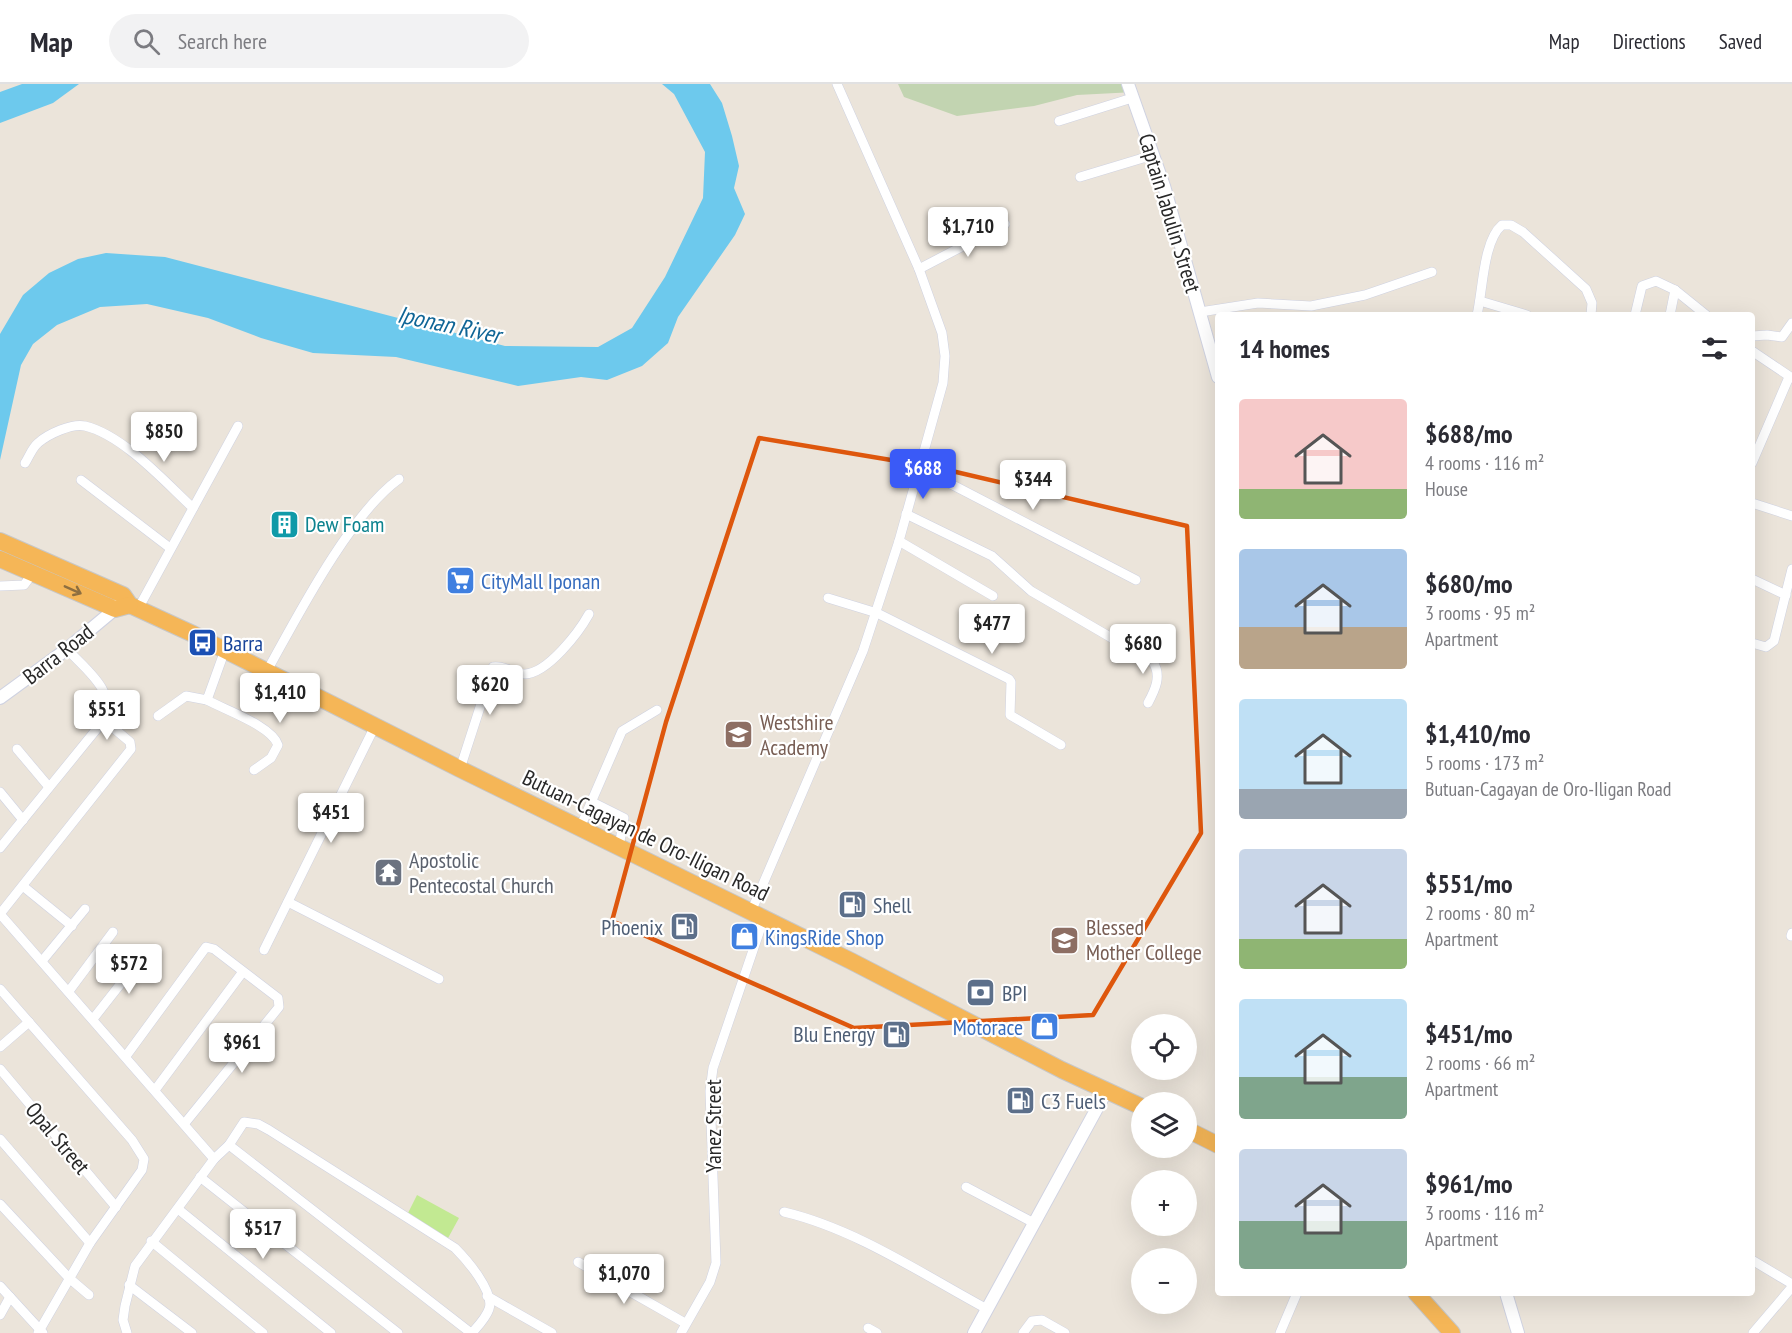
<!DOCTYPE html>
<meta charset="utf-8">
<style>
body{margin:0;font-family:"PT Sans Narrow",sans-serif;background:#f2f2f3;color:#2b2b33;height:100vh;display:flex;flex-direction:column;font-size:22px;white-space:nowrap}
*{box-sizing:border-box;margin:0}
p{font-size:20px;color:#7c7c81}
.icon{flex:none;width:33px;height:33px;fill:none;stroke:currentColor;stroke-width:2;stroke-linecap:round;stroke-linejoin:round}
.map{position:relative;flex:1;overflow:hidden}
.panel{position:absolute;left:1215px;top:228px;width:540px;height:984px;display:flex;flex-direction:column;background:#fff;border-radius:6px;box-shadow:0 6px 24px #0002}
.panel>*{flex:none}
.buttons{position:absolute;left:1131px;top:930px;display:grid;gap:12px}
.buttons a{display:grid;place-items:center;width:66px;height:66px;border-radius:50%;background:#fff;box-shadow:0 6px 24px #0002;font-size:30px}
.price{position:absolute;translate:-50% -51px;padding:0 14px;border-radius:6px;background:#fff;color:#222;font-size:20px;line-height:39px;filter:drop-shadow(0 2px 3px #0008)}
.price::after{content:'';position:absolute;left:50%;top:36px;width:18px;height:14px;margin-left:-9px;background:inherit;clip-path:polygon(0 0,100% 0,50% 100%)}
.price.on{background:#3a5af7;color:#fff}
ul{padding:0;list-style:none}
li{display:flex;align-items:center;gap:18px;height:150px;padding:0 24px}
li span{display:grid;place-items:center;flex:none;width:168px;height:120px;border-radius:6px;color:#555}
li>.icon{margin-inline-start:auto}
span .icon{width:72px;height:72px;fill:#fffc;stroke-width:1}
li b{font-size:26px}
h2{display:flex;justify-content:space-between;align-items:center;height:72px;padding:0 24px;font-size:26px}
header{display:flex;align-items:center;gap:36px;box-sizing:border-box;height:84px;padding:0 30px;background:#fff;border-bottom:2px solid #e1e1e2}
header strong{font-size:28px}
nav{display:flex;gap:33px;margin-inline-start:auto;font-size:21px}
.search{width:420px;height:54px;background:#f2f2f3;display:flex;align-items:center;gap:15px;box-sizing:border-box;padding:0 21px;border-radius:33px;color:#7c7c81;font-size:22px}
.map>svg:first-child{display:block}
.cemetery{fill:#c2d4b1}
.pitch{fill:#c2e992}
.water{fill:#6dc9ed}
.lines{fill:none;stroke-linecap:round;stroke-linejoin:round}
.minor-casing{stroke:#cfd2e1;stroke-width:10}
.tertiary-casing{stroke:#cfd2e1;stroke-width:14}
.trunk-casing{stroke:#c7c7c7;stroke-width:18}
.minor{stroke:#fff;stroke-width:9}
.tertiary{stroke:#fff;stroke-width:12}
.trunk{stroke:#f5b657;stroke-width:16}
.oneway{stroke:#8e6f40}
.marked{fill:none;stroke:#de570d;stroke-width:4.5;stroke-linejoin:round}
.labels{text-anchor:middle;stroke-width:4.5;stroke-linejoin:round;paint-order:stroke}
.street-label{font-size:22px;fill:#282828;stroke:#fff}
.culture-label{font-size:22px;fill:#0d838f;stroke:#fff;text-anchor:start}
.shop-label{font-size:22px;fill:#366cbe;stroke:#fff;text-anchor:start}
.transit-label{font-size:22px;fill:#164399;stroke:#fff;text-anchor:start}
.education-label{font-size:22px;fill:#785e54;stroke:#fff;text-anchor:start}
.worship-label{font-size:22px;fill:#5b616d;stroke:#fff;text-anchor:start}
.service-label{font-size:22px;fill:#4e5e75;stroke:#fff;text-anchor:start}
.water-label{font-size:24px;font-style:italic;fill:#0f6596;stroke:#fff}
</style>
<header>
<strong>Map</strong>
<div class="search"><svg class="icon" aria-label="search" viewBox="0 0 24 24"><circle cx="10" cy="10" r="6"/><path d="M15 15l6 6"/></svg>Search here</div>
<nav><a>Map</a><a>Directions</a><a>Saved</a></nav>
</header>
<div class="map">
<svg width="1792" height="1249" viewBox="0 0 1792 1249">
<rect width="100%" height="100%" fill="#ebe4da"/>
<polygon class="cemetery" points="898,0 1133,0 1135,8 1077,11 1034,22 957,32 904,13"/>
<polygon class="pitch" points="417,1111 459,1134 447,1156 406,1133"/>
<g class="water">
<polygon points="22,0 79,0 53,19 0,39 0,8"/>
<polygon points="662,0 710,0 722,19 732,52 739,82 734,104 745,130 735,151 678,233 668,259 642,282 607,296 581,293 518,302 396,273 313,269 261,254 208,234 147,220 100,223 57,241 33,260 21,281 0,376 0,250 23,211 49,189 78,175 106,169 165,173 505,262 598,263 632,244 665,193 703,114 705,68 674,10"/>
</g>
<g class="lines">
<defs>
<g id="minor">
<polyline points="1059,37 1132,14"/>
<polyline points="1080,93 1153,71"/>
<polyline points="919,185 1005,140"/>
<polyline points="1480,217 1527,231"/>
<polyline points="1200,228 1258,219 1311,222 1365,211 1432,188"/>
<path d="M 1477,231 C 1483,206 1483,157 1502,141 L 1511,141 L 1523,148 L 1586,205 L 1592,219 L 1591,231"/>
<polyline points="1635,231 1642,202 1656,197 1675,206 1706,231"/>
<polyline points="1670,231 1675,206"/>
<polyline points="1752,252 1767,251 1782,253 1792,239"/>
<polyline points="1752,267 1792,294"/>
<path d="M 25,379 C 29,373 32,364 38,359 C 48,350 72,339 85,342 C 123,351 165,398 193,424"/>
<polyline points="1752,379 1789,293"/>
<polyline points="918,383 1136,496"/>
<polyline points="81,396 170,464"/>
<polyline points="1752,419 1792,432"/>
<path d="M 906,430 L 992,472 L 1031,507 L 1153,578 C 1162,592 1155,606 1148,619"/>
<polyline points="899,457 993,512"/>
<polyline points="1752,495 1786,511"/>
<polyline points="0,502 24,501 33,489"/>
<polyline points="828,514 877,529 1009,595 1011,598 1010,631 1061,661"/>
<polyline points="138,525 238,342"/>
<polyline points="1752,559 1766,563 1774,557 1792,485"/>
<path d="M 267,587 C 297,533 350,430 399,395"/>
<path d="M 207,616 C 225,626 272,642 278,661 L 271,674 L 254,686"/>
<polyline points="158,632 186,612 207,616 225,566"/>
<polyline points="104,636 130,658 131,665 0,830 214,1075"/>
<polyline points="17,665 49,703"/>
<path d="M 460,685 L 493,583 C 505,581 513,590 525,590 C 548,589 579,548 589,530"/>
<polyline points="0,708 23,736"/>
<polyline points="592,718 624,734 619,763"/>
<polyline points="580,744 622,647 657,626"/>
<path d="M 0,764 L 104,636 C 117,607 85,585 67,565"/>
<polyline points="24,803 72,842"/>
<polyline points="288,818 439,895"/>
<polyline points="751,828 863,567 899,457 943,299 945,272 942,249 919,185 837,0"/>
<polyline points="1791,852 1792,849"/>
<polyline points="264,866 375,642"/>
<polyline points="42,877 85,825"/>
<polyline points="0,905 132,1056 144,1075 142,1086 90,1159 38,1249"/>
<polyline points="69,907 113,848"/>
<polyline points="93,935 144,870"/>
<polyline points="0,963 29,938"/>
<polyline points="126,972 206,863 214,865 278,914 279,923 185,1039"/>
<polyline points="0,985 116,1123"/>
<polyline points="155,1006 242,889"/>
<polyline points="0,1055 90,1159"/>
<polyline points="229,1061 471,1249"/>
<polyline points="200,1093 398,1249"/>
<polyline points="966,1103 1034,1139"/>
<polyline points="0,1120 69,1194 89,1211"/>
<polyline points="178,1125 331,1249"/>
<path d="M 784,1128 C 856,1145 922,1190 987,1225"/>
<polyline points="151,1157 263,1249"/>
<polyline points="1752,1176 1792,1200"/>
<polyline points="578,1178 685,1239"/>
<polyline points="129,1201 192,1249"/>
<polyline points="0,1202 43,1249"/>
<polyline points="487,1212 552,1249"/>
<polyline points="0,1231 10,1213"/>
<polyline points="868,1244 877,1249"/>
<path d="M 127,1249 L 123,1236 L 125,1222 L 135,1182 L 214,1075 L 229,1061 L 244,1038 L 258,1040 L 269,1046 L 455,1164 C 466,1175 495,1208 489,1225 C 486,1234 478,1242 472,1249"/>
<polyline points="681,1249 710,1198 716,1179 710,1007 713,984 764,834"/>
<polyline points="1023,1249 1032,1237 1042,1236 1065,1249"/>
<polyline points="1280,1249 1297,1209"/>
<polyline points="1753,1249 1792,1203"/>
</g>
<g id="tertiary">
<polyline points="1128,0 1164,102 1218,293"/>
<polyline points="0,614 67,565 115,525 118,520"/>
<polyline points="1506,1209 1518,1249"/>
<polyline points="974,1249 1107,1006"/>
</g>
<g id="trunk">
<polyline points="0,457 123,511 130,521 193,550 460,685 851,877 1062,986 1142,1023"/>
<polyline points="0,475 115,525 130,521"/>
<polyline points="1186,1045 1218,1061"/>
<polyline points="1416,1209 1452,1249"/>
</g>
</defs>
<use href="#minor" class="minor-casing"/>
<use href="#tertiary" class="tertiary-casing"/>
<use href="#trunk" class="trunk-casing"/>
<use href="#minor" class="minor"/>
<use href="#tertiary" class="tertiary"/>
<use href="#trunk" class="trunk"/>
</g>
<defs><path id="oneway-shaft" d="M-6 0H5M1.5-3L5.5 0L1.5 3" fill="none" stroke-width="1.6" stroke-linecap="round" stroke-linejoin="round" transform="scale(1.5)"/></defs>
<use class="oneway" href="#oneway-shaft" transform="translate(73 506) rotate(24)"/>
<path class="marked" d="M 759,354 L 939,384 L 1187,442 L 1201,749 L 1093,931 L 854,944 L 612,837 L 666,638 Z"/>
<defs>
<symbol id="building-square" viewBox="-11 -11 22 22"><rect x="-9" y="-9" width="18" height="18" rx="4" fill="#0f9aa8" stroke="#fff"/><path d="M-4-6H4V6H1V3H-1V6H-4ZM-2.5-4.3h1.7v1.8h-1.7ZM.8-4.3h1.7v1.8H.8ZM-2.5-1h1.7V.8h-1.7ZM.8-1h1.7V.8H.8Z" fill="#fff"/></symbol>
<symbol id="supermarket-square" viewBox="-11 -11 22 22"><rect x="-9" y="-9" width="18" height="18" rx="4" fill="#3f7fe0" stroke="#fff"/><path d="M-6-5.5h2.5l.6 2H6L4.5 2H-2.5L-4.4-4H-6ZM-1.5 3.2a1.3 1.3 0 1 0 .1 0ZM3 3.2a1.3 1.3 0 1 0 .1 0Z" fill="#fff"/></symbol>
<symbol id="bus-square" viewBox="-11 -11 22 22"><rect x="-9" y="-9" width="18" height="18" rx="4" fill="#1a4fb4" stroke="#fff"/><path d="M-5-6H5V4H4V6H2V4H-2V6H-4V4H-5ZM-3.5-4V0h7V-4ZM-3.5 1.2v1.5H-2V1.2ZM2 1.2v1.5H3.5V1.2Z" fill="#fff"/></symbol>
<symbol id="school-square" viewBox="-11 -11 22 22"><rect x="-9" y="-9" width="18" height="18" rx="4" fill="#8d6e63" stroke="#fff"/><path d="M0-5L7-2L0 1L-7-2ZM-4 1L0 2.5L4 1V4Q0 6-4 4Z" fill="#fff"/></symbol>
<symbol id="temple-square" viewBox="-11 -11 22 22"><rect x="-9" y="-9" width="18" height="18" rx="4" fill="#6b7280" stroke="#fff"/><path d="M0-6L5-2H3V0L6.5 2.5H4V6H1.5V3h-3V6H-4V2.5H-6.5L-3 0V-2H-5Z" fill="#fff"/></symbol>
<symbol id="fuel-square" viewBox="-11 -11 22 22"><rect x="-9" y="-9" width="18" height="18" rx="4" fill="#5c6f8a" stroke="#fff"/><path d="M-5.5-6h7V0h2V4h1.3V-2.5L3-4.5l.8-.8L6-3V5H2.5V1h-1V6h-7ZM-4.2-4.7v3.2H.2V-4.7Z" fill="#fff"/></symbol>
<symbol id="shop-square" viewBox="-11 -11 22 22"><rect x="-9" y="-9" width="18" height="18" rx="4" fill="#3f7fe0" stroke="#fff"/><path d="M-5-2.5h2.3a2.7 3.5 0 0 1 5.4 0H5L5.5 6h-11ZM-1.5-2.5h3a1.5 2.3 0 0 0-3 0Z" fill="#fff"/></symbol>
<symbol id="university-square" viewBox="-11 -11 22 22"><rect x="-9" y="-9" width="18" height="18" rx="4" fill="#8d6e63" stroke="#fff"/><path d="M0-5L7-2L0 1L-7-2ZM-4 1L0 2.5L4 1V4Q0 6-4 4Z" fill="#fff"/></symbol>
<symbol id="bank-square" viewBox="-11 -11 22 22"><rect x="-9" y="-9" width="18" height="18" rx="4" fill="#5c6f8a" stroke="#fff"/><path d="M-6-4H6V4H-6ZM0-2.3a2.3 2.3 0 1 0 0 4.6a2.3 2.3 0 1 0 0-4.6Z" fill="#fff"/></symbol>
</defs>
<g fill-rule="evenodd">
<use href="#building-square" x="268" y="424" width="33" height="33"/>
<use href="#supermarket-square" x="444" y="480" width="33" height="33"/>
<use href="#bus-square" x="186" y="542" width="33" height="33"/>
<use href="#school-square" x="722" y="634" width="33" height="33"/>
<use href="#temple-square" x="372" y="772" width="33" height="33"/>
<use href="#fuel-square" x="836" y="804" width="33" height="33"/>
<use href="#fuel-square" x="668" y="826" width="33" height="33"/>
<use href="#shop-square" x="728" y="836" width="33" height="33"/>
<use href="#university-square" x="1048" y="840" width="33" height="33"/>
<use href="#bank-square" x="964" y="892" width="33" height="33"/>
<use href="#shop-square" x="1028" y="926" width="33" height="33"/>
<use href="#fuel-square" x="880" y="934" width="33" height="33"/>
<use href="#fuel-square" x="1004" y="1000" width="33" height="33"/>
</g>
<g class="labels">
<g class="street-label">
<text transform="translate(1170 129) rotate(73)" y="8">Captain Jabulin Street</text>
<text transform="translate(58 570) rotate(-38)" y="8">Barra Road</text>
<text transform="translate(646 751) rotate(26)" y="8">Butuan-Cagayan de Oro-Iligan Road</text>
<text transform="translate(713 1042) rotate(-90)" y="8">Yanez Street</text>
<text transform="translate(58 1054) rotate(50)" y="8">Opal Street</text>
</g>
<g class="culture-label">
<text x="305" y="448">Dew Foam</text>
</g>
<g class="shop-label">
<text x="481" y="505">CityMall Iponan</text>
<text x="765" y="861">KingsRide Shop</text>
<text x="1023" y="951" text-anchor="end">Motorace</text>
</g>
<g class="transit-label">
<text x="223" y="567">Barra</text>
</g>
<g class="education-label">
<text x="760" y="646">Westshire<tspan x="760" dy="25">Academy</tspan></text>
<text x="1086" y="851">Blessed<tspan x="1086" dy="25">Mother College</tspan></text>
</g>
<g class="worship-label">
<text x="409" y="784">Apostolic<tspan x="409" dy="25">Pentecostal Church</tspan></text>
</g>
<g class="service-label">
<text x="873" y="829">Shell</text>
<text x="663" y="851" text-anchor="end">Phoenix</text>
<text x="1002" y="917">BPI</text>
<text x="875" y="958" text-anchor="end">Blu Energy</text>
<text x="1041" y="1025">C3 Fuels</text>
</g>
<g class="water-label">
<text transform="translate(449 241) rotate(12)" y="8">Iponan River</text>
</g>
</g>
</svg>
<div class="buttons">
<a><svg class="icon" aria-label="locate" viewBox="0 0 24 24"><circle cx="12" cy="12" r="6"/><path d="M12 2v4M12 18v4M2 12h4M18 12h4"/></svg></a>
<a><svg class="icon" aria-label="layers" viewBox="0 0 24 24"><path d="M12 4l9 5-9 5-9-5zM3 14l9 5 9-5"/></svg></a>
<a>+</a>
<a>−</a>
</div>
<b class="price" style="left:968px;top:174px">$1,710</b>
<b class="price" style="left:164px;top:379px">$850</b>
<b class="price on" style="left:923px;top:416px">$688</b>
<b class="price" style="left:1033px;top:427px">$344</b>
<b class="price" style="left:992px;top:571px">$477</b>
<b class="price" style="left:1143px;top:591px">$680</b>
<b class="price" style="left:490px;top:632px">$620</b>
<b class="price" style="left:280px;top:640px">$1,410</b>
<b class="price" style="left:107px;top:657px">$551</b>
<b class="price" style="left:331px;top:760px">$451</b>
<b class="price" style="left:129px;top:911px">$572</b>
<b class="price" style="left:242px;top:990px">$961</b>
<b class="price" style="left:263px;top:1176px">$517</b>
<b class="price" style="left:624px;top:1221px">$1,070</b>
<section class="panel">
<h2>14 homes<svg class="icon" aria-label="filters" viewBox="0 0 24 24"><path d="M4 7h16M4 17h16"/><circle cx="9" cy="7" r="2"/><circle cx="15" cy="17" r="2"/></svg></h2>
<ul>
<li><span style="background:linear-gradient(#f6c9c9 75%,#8fb573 0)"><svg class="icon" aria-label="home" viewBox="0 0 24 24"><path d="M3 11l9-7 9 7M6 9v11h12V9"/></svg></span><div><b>$688/mo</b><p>4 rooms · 116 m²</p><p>House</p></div></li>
<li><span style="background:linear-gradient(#a9c7e8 65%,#b9a48a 0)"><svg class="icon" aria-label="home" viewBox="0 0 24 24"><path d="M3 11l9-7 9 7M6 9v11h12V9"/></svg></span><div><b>$680/mo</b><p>3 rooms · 95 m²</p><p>Apartment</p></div></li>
<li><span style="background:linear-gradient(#bfe0f5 75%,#9aa5b1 0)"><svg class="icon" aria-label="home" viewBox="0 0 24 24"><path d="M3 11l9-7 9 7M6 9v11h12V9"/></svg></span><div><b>$1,410/mo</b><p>5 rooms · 173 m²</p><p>Butuan-Cagayan de Oro-Iligan Road</p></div></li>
<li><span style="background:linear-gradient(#c9d6e8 75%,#8fb573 0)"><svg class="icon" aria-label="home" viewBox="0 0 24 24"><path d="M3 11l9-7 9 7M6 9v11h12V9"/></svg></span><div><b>$551/mo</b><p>2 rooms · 80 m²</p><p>Apartment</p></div></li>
<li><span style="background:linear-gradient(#bfe0f5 65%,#7fa58c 0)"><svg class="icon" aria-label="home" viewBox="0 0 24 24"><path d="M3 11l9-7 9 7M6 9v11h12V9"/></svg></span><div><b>$451/mo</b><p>2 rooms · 66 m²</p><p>Apartment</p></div></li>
<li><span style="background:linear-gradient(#c9d6e8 60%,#7fa58c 0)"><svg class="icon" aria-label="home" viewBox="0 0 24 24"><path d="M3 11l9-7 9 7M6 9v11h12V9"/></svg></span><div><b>$961/mo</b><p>3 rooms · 116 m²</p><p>Apartment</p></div></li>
</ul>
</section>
</div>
